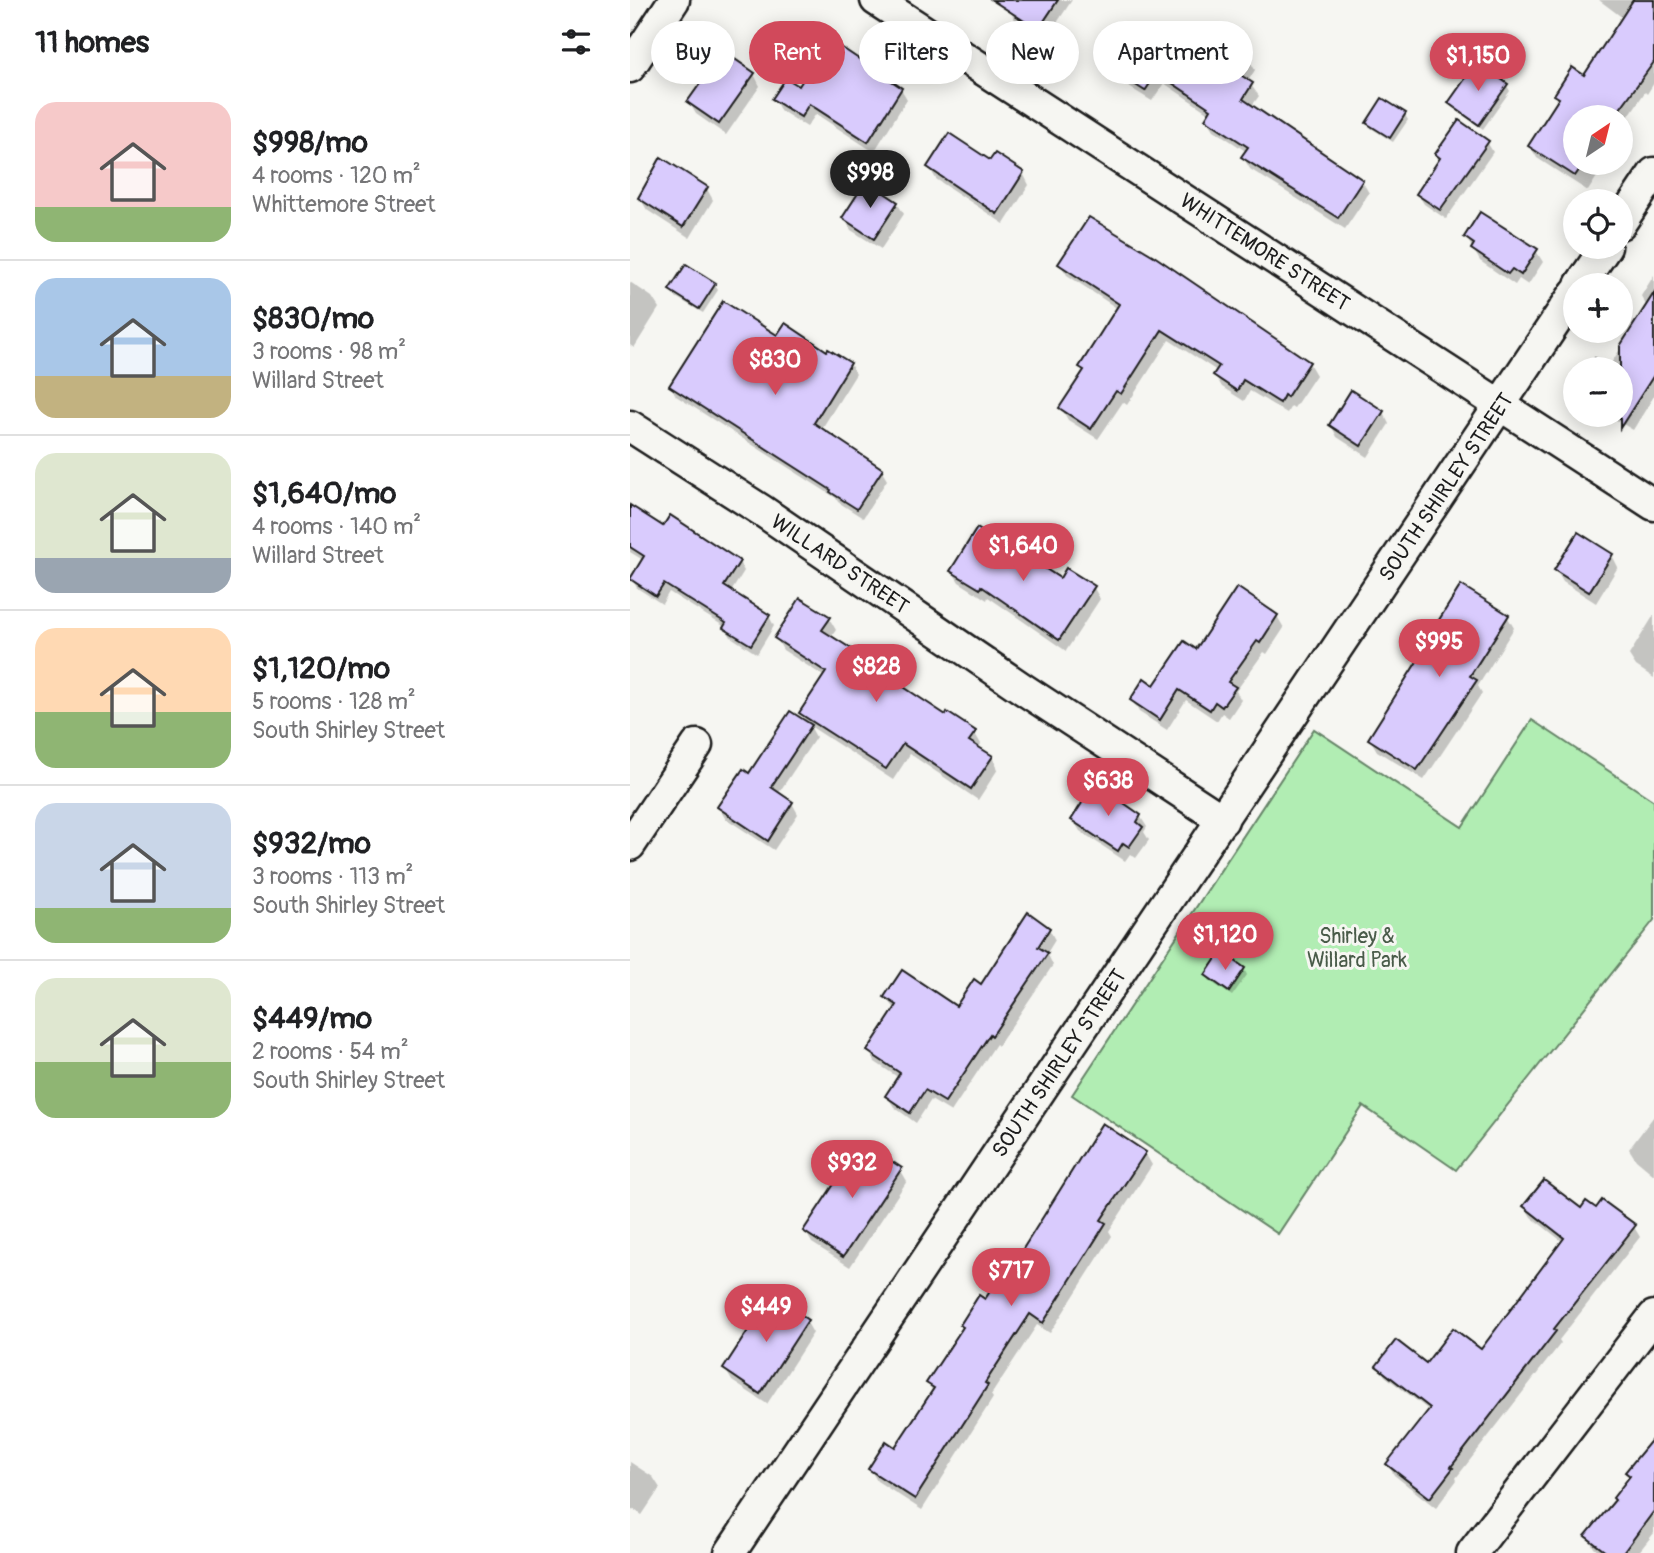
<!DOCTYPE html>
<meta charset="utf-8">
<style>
body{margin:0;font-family:Pangolin,sans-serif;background:#f2f2f2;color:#202124;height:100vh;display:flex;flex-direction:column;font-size:26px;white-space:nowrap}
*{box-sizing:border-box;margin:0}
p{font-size:23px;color:#757577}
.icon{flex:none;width:38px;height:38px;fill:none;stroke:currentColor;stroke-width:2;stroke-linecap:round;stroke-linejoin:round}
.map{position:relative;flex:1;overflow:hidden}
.drawer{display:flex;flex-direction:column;background:#fff;width:630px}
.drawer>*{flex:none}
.guide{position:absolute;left:21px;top:21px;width:665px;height:63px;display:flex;gap:14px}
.needle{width:46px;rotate:35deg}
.fabs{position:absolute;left:933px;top:105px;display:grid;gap:14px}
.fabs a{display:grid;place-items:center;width:70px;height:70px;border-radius:50%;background:#fff;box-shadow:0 4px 18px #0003;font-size:35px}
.price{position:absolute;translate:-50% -60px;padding:0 16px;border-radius:24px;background:#d1495b;color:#fff;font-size:23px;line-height:46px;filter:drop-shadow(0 2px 4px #0008)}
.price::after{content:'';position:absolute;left:50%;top:42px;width:21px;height:16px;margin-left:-10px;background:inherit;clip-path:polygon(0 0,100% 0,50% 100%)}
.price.active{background:#222;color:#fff}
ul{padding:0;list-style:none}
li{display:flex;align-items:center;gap:21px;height:175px;padding:0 35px}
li+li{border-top:2px solid #e0e0e0}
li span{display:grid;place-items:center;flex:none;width:196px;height:140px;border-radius:21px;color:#555}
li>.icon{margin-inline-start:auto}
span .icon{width:84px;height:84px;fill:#fffc;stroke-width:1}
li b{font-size:30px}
h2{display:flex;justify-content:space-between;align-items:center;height:84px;padding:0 35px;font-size:30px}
.pill{padding:0 24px;border-radius:32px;background:#fff;box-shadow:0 4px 18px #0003;font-size:24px;line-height:63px}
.pill.active{background:#d1495b;color:#fff}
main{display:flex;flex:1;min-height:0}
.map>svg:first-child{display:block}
.green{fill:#b1edb3;stroke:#668468;stroke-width:2}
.shadow{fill:#0003}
.building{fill:#d9cbfd;stroke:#1c1c1c;stroke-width:2}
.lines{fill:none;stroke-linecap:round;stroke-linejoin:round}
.minor-casing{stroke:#1c1c1c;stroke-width:35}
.minor{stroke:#f6f6f2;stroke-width:30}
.labels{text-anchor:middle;stroke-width:6;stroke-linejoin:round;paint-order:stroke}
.street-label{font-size:21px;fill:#1c1c1c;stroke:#f6f6f2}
.park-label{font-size:21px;fill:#495b49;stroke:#f6f6f2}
</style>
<main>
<section class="drawer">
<h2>11 homes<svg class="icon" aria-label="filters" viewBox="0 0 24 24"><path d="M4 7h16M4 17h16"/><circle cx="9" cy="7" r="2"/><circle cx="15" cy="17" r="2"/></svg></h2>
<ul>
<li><span style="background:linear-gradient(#f6c9c9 75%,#8fb573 0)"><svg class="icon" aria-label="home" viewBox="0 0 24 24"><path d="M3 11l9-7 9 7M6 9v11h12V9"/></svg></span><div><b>$998/mo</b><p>4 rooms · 120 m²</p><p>Whittemore Street</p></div></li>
<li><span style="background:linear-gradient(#a9c7e8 70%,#c2b280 0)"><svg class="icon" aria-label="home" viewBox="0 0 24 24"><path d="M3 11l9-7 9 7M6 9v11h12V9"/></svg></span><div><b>$830/mo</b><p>3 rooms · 98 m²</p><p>Willard Street</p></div></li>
<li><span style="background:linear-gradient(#dfe7d0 75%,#9aa5b1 0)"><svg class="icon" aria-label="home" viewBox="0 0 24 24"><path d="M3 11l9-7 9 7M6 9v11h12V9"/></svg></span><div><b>$1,640/mo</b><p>4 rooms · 140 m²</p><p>Willard Street</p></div></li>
<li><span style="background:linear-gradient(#ffd9b3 60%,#8fb573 0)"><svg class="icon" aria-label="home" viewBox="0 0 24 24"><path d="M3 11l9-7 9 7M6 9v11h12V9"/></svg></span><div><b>$1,120/mo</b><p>5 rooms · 128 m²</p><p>South Shirley Street</p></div></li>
<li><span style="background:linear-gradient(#c9d6e8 75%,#8fb573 0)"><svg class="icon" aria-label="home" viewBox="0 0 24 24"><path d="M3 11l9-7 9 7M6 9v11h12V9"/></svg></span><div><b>$932/mo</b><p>3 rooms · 113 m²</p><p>South Shirley Street</p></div></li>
<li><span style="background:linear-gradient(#dfe7d0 60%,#8fb573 0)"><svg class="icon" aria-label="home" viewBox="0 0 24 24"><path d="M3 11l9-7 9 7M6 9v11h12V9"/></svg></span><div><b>$449/mo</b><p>2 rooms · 54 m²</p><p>South Shirley Street</p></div></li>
</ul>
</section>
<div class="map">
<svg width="1024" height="1553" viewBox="0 0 1024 1553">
<rect width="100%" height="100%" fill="#f6f6f2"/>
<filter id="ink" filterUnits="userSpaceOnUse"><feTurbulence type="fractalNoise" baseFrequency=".0143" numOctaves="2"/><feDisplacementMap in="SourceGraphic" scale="14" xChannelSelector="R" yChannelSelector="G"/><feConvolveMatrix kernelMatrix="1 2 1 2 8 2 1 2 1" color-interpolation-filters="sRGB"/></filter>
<g filter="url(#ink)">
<polygon class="green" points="902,720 1024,801 1024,920 826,1170 733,1106 648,1234 442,1095 684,729 832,827"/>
<g class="shadow">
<polygon points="386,0 442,0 415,41 386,22 380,10"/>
<polygon points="969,0 1024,0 1024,83 1017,94 1015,92 990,129 990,117 945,117 945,163 971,163 973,167 958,191 907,158 900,146 930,101 926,95 955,78 993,18"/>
<polygon points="517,37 576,76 619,59 625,70 618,81 629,96 621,107 732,181 739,193 715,229 620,169 613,157 617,152 584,130 577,119 580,114 534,83 522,101 499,87 492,75"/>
<polygon points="67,73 124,74 130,86 96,135 66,114 59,102 73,82"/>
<polygon points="877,86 880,91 853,129 823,108 820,103"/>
<polygon points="169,89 271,89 277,99 244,152 186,114 177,127 150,110 144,99"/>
<polygon points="775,115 778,120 763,142 741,128 738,123"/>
<polygon points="857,142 863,152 816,219 794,204 788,194 810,160 807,154"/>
<polygon points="361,162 393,173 399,185 374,224 306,179 299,167"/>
<polygon points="77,189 83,200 60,238 17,210 10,198"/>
<polygon points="267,203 274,214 251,249 221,230 214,218"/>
<polygon points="836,237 906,251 913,262 898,285 889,279 885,285 850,261"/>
<polygon points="430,264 679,363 686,375 664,408 661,406 657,413 620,391 614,401 592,387 585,375 587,371 539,340 497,405 493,402 468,439 438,420 431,408 454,373 451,367 488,309 437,275"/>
<polygon points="1024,275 1024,396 1003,430 978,415 990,415 990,369 960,369 966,360 978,368 1017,307 1011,296"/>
<polygon points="0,282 22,297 29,308 4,348 0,345"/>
<polygon points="84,284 88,290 73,313 44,296 41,290"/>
<polygon points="148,337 197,353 198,351 220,364 226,374 191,430 251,470 257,480 233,518 208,502 206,498 46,396 41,386"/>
<polygon points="753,412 759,424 738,457 707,437 701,425"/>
<polygon points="0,507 34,529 109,562 114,571 101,592 139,616 144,626 127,654 101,637 95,627 39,592 32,604 7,588 2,579 13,560 0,552"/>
<polygon points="982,555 988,567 966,603 933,582 926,570"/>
<polygon points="322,571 430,580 464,588 470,599 436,651 358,597 357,600 329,582"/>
<polygon points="1024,615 1024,678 1006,666 999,655"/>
<polygon points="647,616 654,628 637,654 634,652 606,691 611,700 599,718 592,713 587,721 556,700 537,730 509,712 502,700"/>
<polygon points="877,616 884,628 848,686 852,693 794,780 747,751 740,739 811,627 809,623"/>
<polygon points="199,618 206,630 201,637 249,668 253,675 316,717 344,732 351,744 348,749 362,757 368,769 348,800 280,754 263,780 180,726 186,737 148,794 162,803 168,814 144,850 95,818 89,808 120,775 178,725 171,713 195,677 153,650 146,638"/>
<polygon points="510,816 517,827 514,832 519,840 506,858 500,854 495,861 450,831 443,820"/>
<polygon points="419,929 425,940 417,953 423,965 368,1046 366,1044 321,1112 301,1100 286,1123 264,1107 257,1096 269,1078 245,1062 239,1051 266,1010 256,997 326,1008"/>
<polygon points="614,969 617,975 602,996 580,981 577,975"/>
<polygon points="1024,1116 1024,1175 1006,1160 999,1149"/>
<polygon points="515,1153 522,1165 479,1231 482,1236 420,1333 407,1325 361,1395 363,1398 292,1510 247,1481 240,1469 266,1449 303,1392 298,1383 334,1329 391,1254"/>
<polygon points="270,1169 277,1181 220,1267 182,1243 175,1231"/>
<polygon points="895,1207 967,1211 1004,1227 1010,1237 929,1340 931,1343 826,1478 827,1480 806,1508 764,1475 758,1464 800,1411 755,1376 749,1366 797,1365 851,1351 933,1242 901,1217"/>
<polygon points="176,1321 183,1333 137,1404 102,1381 95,1369"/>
<polygon points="1024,1456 1024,1533 1008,1553 971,1553 964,1548 958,1536 986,1501 1001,1479 997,1472"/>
<polygon points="0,1462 23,1477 30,1488 12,1515 3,1509 0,1513"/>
</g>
<g class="building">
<polygon points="362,0 428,0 408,30"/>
<polygon points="1003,0 1024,0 1024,62 984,117 945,117 945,163 954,163 945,176 898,146 929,98 924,95 942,67 954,75"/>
<polygon points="517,34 576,74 597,42 620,57 609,74 623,83 613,99 733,180 708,218 611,157 618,147 575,119 581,109 527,73 515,91 490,75"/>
<polygon points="199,39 272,88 238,142 179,104 171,117 142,99 156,78 169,86"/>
<polygon points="83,48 91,54 93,51 125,73 89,124 57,102 74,78 65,73"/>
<polygon points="847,62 878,84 849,125 818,103"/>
<polygon points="752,98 776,113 760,138 736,123"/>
<polygon points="829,120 859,141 810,210 786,194 810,158 805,154"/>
<polygon points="319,133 360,160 365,153 394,172 367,214 297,167"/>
<polygon points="31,157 78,187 53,227 8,198"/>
<polygon points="236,181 268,202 244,239 212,218"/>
<polygon points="850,212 908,249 891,275 882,269 878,274 841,249 844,244 834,237"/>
<polygon points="459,217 524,256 680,362 657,397 654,395 650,403 613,380 607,391 583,375 589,366 532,330 491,394 486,391 461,429 429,408 454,370 449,367 489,304 428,264"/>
<polygon points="56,264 86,283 69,309 39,290"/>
<polygon points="1024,293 1024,375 990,428 990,416 988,415 990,415 990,346"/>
<polygon points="93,301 147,335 155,323 197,351 198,349 221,363 184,423 253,469 227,509 200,492 201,490 39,386"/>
<polygon points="965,358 983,369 958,369"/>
<polygon points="721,390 754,411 731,446 699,425"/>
<polygon points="0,505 33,526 40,515 110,561 94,586 140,615 121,645 93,628 96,623 34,584 26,596 0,579 14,556 0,547"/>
<polygon points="347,528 365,540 367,537 430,578 436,568 465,586 429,640 351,586 350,589 320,571"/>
<polygon points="948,532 983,554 959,592 924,570"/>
<polygon points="831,585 879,615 840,676 847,680 787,770 738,739 810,625 807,623"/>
<polygon points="607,587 648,615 630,643 627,641 598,682 606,687 592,707 585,702 580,710 549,690 530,720 500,700 514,678 524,685 554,641 566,649"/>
<polygon points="170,598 201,617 192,630 250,667 248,670 316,715 317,712 346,731 339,741 363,756 341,789 273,744 256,769 169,713 196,672 144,638"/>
<polygon points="160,711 182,725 141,787 163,802 138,841 87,807 113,769 119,773"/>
<polygon points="465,783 511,815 507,822 513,827 499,847 493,843 488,851 441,820"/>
<polygon points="398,912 420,928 408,947 418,953 362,1036 360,1034 315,1102 295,1090 280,1113 255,1096 270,1073 237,1051 267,1005 254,997 272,970 326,1006 344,979 351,984"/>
<polygon points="591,951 615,968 599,992 575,975"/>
<polygon points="472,1123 516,1152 471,1220 476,1223 413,1323 400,1314 355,1383 358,1385 285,1499 238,1469 256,1441 265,1447 304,1388 296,1383 333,1327 330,1325 349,1295 355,1299 387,1250 391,1252"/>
<polygon points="232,1142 272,1168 213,1257 173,1231"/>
<polygon points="914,1180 951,1208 956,1201 966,1208 972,1200 1006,1225 924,1329 926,1331 821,1467 823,1468 800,1498 756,1464 800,1408 746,1366 766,1340 796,1363 823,1328 851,1349 934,1238 893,1206"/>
<polygon points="141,1295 178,1320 130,1394 93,1369"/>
<polygon points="1024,1437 1024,1511 993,1553 977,1553 955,1536 985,1500 983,1498 1000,1476 995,1472"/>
</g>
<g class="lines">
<defs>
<g id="minor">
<polyline points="246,0 1024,505"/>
<polyline points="0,67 44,0"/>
<polyline points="990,224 1024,173"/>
<polyline points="950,285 976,247"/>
<polyline points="0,426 131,510 393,689 593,820"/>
<polyline points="0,845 67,745"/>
<polyline points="100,1553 945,293"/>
<polyline points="842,1553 1024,1316"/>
</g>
</defs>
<use href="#minor" class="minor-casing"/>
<use href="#minor" class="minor"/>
</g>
</g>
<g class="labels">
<g class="street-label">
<text transform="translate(635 252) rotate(33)" y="7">WHITTEMORE STREET</text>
<text transform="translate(816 487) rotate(-56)" y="7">SOUTH SHIRLEY STREET</text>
<text transform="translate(210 564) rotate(34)" y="7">WILLARD STREET</text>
<text transform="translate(429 1063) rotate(-56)" y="7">SOUTH SHIRLEY STREET</text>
</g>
<g class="park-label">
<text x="727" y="943">Shirley &amp;<tspan x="727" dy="24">Willard Park</tspan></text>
</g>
</g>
</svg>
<div class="fabs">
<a><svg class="needle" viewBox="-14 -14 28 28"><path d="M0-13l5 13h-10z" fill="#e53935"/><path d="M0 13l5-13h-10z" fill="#757577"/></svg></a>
<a><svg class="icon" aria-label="locate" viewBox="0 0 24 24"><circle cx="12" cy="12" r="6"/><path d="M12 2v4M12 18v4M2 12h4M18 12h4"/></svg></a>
<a>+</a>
<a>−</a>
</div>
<b class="price" style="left:848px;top:93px">$1,150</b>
<b class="price active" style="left:240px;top:210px">$998</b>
<b class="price" style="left:145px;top:397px">$830</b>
<b class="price" style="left:393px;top:583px">$1,640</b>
<b class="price" style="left:809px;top:679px">$995</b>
<b class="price" style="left:246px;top:704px">$828</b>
<b class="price" style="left:478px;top:818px">$638</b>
<b class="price" style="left:595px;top:972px">$1,120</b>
<b class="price" style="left:222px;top:1200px">$932</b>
<b class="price" style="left:381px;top:1308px">$717</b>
<b class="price" style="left:136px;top:1344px">$449</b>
<div class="guide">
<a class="pill">Buy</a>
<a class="pill active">Rent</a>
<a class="pill">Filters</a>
<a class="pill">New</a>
<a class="pill">Apartment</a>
</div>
</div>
</main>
